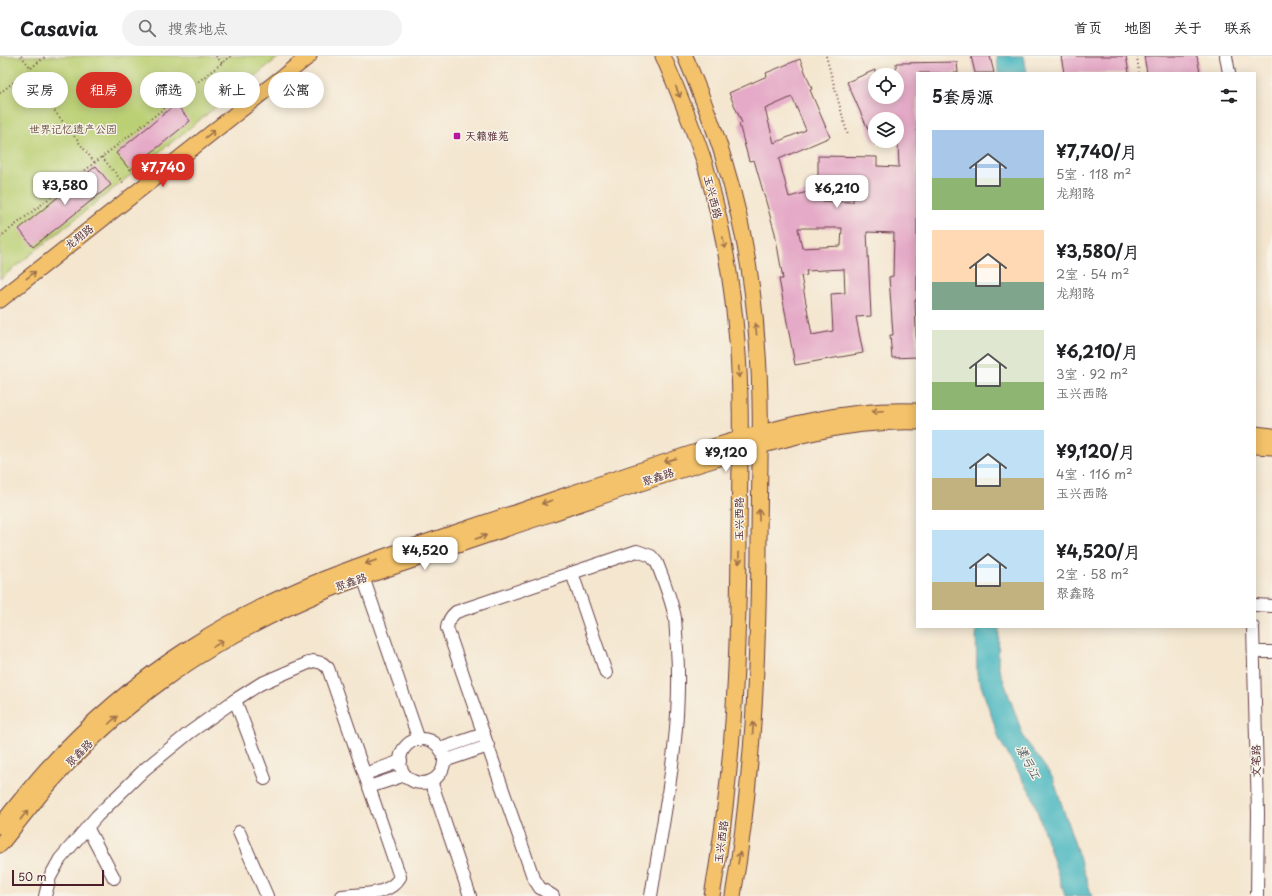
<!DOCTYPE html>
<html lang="zh">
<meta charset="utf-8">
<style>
body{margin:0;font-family:"Playpen Sans","LXGW WenKai TC",sans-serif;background:#f2f2f2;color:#202124;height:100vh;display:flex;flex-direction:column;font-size:15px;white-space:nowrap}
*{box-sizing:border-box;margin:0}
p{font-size:13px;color:#757577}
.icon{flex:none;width:22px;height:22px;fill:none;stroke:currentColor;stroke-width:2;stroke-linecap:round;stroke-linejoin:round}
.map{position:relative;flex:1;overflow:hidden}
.drawer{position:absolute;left:916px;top:16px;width:340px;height:556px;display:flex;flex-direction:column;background:#fff;border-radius:0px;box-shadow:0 2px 10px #0003}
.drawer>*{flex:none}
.banner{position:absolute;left:12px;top:16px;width:380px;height:36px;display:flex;gap:8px}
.buttons{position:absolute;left:868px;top:12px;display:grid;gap:8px}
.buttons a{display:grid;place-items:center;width:36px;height:36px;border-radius:50%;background:#fff;box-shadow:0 2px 10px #0003;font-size:20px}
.scale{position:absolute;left:12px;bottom:10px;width:92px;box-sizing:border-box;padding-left:4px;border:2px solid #4a1f2b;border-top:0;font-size:11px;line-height:14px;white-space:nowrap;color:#4a1f2b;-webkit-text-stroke:3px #f7f3e8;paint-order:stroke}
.price{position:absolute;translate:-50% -34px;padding:0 9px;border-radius:8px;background:#fff;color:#222;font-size:13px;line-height:26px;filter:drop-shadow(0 1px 2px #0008)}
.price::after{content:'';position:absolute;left:50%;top:24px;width:12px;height:9px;margin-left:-6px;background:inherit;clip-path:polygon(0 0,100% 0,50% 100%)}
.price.active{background:#d93025;color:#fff}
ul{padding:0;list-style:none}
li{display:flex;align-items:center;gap:12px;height:100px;padding:0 16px}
li span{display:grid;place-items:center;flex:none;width:112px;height:80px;border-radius:0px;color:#555}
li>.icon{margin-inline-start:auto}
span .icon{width:48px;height:48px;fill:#fffc;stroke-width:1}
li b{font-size:17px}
h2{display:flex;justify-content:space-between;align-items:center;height:48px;padding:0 16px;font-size:17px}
.tag{padding:0 14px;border-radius:18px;background:#fff;box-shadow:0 2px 10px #0003;font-size:14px;line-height:36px}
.tag.active{background:#d93025;color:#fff}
header{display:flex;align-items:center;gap:24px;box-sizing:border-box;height:56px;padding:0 20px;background:#fff;border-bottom:1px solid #e0e0e0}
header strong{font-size:19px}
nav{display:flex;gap:22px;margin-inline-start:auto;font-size:14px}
.search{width:280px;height:36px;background:#f2f2f2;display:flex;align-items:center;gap:10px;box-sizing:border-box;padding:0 14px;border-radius:22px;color:#757577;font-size:15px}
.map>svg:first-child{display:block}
.green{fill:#bbd074;stroke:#827850}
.water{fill:#48b7c0;stroke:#496b76}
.building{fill:#e5aac7;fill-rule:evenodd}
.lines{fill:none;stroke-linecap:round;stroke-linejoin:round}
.minor-casing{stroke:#643d44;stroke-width:14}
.major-casing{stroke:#643d44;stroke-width:17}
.path{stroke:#643d44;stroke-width:2;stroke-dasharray:1 3;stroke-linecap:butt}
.minor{stroke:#fff;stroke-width:12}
.major{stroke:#f3c26a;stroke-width:15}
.oneway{stroke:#9e704a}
.poi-dot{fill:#b5179e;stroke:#f7f3e8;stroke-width:1.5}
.labels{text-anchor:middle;stroke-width:3;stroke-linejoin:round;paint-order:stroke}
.park-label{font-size:11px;fill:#664b3d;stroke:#f7f3e8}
.poi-label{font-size:11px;fill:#4a1f2b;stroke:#f7f3e8;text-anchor:start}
.street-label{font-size:11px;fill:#4a1f2b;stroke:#f7f3e8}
.water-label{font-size:12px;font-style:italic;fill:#49545f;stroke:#f7f3e8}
</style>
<header>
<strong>Casavia</strong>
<div class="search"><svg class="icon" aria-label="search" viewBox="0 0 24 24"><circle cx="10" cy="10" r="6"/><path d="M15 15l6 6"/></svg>搜索地点</div>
<nav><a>首页</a><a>地图</a><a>关于</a><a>联系</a></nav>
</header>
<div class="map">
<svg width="1272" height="840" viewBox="0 0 1272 840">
<rect width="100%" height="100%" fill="#f7f3e8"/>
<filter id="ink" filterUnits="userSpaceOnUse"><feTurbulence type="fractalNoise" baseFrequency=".025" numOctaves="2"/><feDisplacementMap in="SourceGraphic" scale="8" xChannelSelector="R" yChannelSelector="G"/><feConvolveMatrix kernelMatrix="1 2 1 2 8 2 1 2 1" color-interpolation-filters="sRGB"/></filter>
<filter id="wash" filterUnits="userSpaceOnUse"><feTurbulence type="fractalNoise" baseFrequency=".012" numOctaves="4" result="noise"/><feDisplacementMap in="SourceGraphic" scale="16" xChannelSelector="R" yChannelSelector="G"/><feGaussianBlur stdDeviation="0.9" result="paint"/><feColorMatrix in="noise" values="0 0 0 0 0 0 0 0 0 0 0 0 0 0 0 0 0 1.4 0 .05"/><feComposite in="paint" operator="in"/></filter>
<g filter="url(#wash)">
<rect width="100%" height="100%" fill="#f4e6cf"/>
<polygon class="green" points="0,0 280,0 0,223"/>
<g class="water">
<polygon points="997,0 1024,0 1027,17 998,17"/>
<polygon points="976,571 999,571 998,609 1024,682 1053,722 1092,840 1065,840 1032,739 1000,685 977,618"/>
</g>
<g id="blocks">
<g class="building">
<polygon points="971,0 990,0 994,17 975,17"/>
<polygon points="1061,0 1126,0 1129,17 1064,17"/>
<polygon points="1144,0 1197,0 1200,17 1147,17"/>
<path d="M 800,3 L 812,33 L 810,34 L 830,81 L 779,103 L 789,141 L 819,133 L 822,145 L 853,146 L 853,125 L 818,124 L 818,100 L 877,101 L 877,110 L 899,111 L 897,63 L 875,63 L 875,89 L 847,26 L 875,14 L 875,41 L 897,41 L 896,7 L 957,6 L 958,17 L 917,17 L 917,244 L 915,244 L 917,301 L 892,302 L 890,279 L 893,279 L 889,221 L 893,220 L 894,177 L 867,176 L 871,260 L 856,261 L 863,297 L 795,309 L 779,223 L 783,223 L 775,177 L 754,104 L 749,105 L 739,68 L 742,67 L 729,37 L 767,20 L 766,17 ZM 792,41 L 806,74 L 774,87 L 765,53 ZM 798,172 L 842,172 L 841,190 L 802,192 ZM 844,213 L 845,237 L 831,238 L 833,275 L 812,279 L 801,220 L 807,219 L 806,215 Z"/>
<polygon points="176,48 190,65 130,114 116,97"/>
<polygon points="96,110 111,129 33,191 19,173"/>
</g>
</g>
</g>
<g filter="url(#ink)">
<use href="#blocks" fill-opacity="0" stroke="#643d44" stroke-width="1"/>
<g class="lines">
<defs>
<g id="minor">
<polyline points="1226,0 1229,17"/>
<polyline points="572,517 606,617"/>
<polyline points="363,521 419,684"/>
<polyline points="1255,549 1272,550"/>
<polyline points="1253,571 1258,757 1257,840"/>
<polyline points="1254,596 1272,596"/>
<polyline points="235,644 265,723"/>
<circle cx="422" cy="705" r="22"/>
<polyline points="440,693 484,678"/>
<polyline points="444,705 488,690"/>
<polyline points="365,718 401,705"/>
<polyline points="431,725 470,840"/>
<polyline points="369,731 405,719"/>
<polyline points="87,771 114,822"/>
<polyline points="239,776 267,840"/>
<path d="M 45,840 L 50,821 L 60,803 L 97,760 L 145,713 L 189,677 L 235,644 L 260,628 L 313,605 L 322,607 L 328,612 L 400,821 C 389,840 364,837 342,840"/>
<path d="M 553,840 L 540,832 L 533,821 L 447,572 C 448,565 450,561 456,556 L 637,495 L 651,500 L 657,507 C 663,523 672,545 675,562 C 676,572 676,582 677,592 C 683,675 664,758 651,840"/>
</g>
<g id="major">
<path d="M 663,0 C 678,35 693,71 705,108 C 722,165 732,225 737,285 C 743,353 739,422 739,490 C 738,608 733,723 712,840"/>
<path d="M 685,0 C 699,34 714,69 724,104 C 742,163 753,224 757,285 C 763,353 759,422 759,490 C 758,609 753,723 733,840"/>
<polyline points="0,244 309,0"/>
<polyline points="1255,378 1272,380"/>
<polyline points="1255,390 1272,391"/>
<path d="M 0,770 C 15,751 30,732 46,714 C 89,666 138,625 192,590 C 295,523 416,491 532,451 C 591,431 649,411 709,392 C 778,371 844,352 917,355"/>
<path d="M 0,789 C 17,768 34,745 52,725 C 88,684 129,648 173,617 C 224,582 280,553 338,530 C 366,519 394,511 422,501 C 465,487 507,472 550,458 C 604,439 658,421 713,404 C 781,383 845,364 917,366"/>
</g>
</defs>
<use href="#minor" class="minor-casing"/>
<use href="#major" class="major-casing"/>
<g class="path">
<polyline points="21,0 31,12"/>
<polyline points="216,0 222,7"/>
<polyline points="826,0 848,80"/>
<polyline points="1137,0 1139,17"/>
<polyline points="25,17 95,107"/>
<polyline points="0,37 46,0"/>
<polyline points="102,101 124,128"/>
<polyline points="0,181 231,0"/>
</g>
<use href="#minor" class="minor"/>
<use href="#major" class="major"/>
</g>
<defs><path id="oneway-shaft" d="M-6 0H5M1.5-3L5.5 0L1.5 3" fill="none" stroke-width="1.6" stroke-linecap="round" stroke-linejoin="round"/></defs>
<g class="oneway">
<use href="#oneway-shaft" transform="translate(678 36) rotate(68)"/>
<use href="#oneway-shaft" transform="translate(210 78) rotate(-38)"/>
<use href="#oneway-shaft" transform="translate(724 187) rotate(79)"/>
<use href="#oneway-shaft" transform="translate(31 219) rotate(-38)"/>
<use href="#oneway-shaft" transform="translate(756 273) rotate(-96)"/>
<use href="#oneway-shaft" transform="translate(739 316) rotate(87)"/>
<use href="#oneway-shaft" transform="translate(878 355) rotate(177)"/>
<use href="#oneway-shaft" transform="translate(670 404) rotate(162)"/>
<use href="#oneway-shaft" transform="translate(547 446) rotate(161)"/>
<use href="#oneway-shaft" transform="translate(759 459) rotate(-90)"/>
<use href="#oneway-shaft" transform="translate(481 481) rotate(-19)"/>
<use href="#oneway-shaft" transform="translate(739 502) rotate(90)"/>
<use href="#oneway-shaft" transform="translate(371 506) rotate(161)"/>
<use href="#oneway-shaft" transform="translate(218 588) rotate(-31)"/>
<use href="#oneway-shaft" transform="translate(113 664) rotate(-42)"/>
<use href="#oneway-shaft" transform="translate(753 672) rotate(-86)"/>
<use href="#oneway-shaft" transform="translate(24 759) rotate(-52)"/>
<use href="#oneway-shaft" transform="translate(739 802) rotate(-81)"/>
</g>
</g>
<rect class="poi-dot" x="453" y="76" width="8" height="8" rx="2"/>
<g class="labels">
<g class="park-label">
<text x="73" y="77">世界记忆遗产公园</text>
</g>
<g class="poi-label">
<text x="465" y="84">天籁雅苑</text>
</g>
<g class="street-label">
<text transform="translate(713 141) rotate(76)" y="4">玉兴西路</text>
<text transform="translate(79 181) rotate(-38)" y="4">龙翔路</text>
<text transform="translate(658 421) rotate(-18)" y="4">聚鑫路</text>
<text transform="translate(739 463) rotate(-90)" y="4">玉兴西路</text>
<text transform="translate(351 526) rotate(-19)" y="4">聚鑫路</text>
<text transform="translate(79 697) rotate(-45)" y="4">聚鑫路</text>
<text transform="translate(1256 705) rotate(-91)" y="4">文笔路</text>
<text transform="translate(721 786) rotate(-82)" y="4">玉兴西路</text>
</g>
<g class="water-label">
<text transform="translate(1028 706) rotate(62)" y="4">漾弓江</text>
</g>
</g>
</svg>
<div class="buttons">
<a><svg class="icon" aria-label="locate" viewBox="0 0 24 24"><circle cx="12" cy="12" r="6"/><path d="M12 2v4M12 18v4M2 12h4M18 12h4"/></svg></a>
<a><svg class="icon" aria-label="layers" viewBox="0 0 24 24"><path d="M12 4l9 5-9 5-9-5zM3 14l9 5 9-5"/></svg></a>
</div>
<div class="scale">50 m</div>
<b class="price active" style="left:163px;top:132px">¥7,740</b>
<b class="price" style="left:65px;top:150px">¥3,580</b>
<b class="price" style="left:837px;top:153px">¥6,210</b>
<b class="price" style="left:726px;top:417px">¥9,120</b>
<b class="price" style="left:425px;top:515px">¥4,520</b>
<div class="banner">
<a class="tag">买房</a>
<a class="tag active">租房</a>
<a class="tag">筛选</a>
<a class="tag">新上</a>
<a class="tag">公寓</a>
</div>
<section class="drawer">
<h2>5套房源<svg class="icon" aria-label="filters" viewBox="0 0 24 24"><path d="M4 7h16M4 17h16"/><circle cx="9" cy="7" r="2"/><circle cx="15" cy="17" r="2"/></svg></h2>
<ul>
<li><span style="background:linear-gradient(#a9c7e8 60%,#8fb573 0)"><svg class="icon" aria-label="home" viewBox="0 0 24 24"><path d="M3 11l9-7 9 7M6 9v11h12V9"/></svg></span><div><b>¥7,740/月</b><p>5室 · 118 m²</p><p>龙翔路</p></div></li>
<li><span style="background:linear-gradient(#ffd9b3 65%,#7fa58c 0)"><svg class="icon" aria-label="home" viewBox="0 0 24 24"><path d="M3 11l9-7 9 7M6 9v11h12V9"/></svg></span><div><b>¥3,580/月</b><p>2室 · 54 m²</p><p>龙翔路</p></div></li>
<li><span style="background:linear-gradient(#dfe7d0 65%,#8fb573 0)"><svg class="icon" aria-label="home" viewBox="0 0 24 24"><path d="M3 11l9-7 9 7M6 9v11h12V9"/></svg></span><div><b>¥6,210/月</b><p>3室 · 92 m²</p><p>玉兴西路</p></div></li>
<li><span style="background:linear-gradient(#bfe0f5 60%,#c2b280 0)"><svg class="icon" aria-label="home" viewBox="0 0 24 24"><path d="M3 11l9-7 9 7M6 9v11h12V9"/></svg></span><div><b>¥9,120/月</b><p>4室 · 116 m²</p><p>玉兴西路</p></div></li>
<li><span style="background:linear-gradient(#bfe0f5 65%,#c2b280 0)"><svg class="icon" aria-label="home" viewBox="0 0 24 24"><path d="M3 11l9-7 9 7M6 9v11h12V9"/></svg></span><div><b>¥4,520/月</b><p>2室 · 58 m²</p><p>聚鑫路</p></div></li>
</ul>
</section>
</div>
